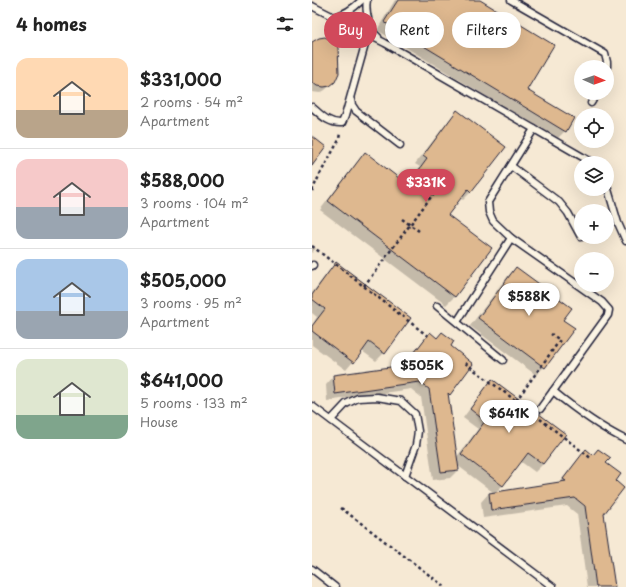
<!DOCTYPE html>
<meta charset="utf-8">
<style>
body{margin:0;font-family:"Playpen Sans",sans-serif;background:#f6f6f6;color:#222;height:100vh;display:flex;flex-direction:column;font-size:15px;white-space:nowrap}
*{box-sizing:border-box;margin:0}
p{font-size:13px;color:#767676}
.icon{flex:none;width:22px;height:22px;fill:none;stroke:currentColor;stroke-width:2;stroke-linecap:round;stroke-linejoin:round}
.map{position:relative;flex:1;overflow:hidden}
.panel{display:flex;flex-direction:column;background:#fff;width:312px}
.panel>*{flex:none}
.hud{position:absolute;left:12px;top:12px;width:242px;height:36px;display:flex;gap:8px}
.needle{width:26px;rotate:92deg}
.buttons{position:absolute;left:262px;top:60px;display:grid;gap:8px}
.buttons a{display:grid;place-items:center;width:40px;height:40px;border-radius:50%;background:#fff;box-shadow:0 4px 16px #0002;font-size:20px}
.price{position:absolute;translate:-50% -34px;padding:0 9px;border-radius:14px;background:#fff;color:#222;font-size:13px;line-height:26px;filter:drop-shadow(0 1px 2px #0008)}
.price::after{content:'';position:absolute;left:50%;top:24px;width:12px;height:9px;margin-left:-6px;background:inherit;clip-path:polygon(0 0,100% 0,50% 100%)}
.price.current{background:#d1495b;color:#fff}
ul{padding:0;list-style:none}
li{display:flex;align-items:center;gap:12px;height:100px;padding:0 16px}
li+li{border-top:1px solid #e0e0e0}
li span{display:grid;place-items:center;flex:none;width:112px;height:80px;border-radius:12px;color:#555}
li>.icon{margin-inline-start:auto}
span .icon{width:48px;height:48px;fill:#fffc;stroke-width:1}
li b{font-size:17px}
h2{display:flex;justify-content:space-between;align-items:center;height:48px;padding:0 16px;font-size:17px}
.pill{padding:0 14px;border-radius:18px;background:#fff;box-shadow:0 4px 16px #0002;font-size:14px;line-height:36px}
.pill.current{background:#d1495b;color:#fff}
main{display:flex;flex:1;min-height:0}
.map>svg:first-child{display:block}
.shadow{fill:#0003}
.building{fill:#deb88f;stroke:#22223b}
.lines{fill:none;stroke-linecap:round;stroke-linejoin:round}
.service-casing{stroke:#22223b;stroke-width:9}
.path{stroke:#22223b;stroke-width:2.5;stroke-dasharray:3 3;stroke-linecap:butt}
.service{stroke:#fcf5e5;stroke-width:6}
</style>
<main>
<section class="panel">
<h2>4 homes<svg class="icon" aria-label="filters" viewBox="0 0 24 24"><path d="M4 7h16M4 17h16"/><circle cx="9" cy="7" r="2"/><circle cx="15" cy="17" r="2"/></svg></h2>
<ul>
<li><span style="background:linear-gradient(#ffd9b3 65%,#b9a48a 0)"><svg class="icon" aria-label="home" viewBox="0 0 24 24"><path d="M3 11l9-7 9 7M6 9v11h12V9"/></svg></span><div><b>$331,000</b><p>2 rooms · 54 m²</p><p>Apartment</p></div></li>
<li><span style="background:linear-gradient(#f6c9c9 60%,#9aa5b1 0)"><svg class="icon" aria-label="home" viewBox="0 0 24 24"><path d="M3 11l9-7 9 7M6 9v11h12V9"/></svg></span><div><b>$588,000</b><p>3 rooms · 104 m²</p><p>Apartment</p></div></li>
<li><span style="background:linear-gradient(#a9c7e8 65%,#9aa5b1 0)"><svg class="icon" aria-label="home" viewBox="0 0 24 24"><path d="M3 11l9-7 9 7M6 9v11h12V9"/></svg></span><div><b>$505,000</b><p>3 rooms · 95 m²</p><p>Apartment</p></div></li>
<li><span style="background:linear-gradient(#dfe7d0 70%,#7fa58c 0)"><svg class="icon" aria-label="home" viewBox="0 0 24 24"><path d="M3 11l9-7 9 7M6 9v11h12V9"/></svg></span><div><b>$641,000</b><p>5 rooms · 133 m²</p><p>House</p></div></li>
</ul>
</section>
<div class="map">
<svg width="314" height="587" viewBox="0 0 314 587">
<rect width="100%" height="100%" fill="#f6e9d4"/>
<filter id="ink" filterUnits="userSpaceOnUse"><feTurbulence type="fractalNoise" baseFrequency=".025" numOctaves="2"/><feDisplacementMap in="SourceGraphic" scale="8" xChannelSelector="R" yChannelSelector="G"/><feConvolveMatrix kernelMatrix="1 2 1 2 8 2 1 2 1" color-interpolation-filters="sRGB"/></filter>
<g filter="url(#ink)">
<g class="shadow">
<polygon points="83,0 166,0 214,90 253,131 245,139 65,30"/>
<polygon points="0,44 20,84 13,90 8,93 0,92"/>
<polygon points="145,111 159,192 151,200 148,198 135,215 178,248 142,297 134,305 8,210 45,162 53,153 95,185 108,167 103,164 137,120"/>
<polygon points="0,245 4,248 0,253"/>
<polygon points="25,263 98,319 72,353 64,361 50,351 34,370 0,345 0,325 5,317 0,313 0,293 16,272"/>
<polygon points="204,268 250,320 261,328 232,367 224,375 158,326 196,276"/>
<polygon points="118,334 137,347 137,394 135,396 144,458 166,429 151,418 172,389 181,380 253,434 231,464 223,472 208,461 191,485 183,493 247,483 266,459 274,451 280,455 286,450 303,482 291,514 301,587 275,587 265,514 255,506 171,518 169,502 177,493 182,493 145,465 146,470 138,478 121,480 109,397 99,389 15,401 14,385 22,376 91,366 110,342"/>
</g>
<g class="building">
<polygon points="86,0 168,0 242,45 215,90 262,118 254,132 72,22"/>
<polygon points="13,37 21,41 26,48 27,73 23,82 18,86 12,87 5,86 0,82 0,42 7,38"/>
<polygon points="145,110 194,147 159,192 156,189 136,215 180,248 143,297 16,201 53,152 96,185 115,159 111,156"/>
<polygon points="0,136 14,147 0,166"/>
<polygon points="24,262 99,318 73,354 57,342 42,363 0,331 0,326 13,309 0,299 0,295"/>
<polygon points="204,267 260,308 251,320 263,328 233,368 166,318"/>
<polygon points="118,332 125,338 130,332 142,341 139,346 161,364 138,395 136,393 147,470 129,472 117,389 107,382 23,394 21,375 93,365"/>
<polygon points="180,379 254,434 231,464 216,453 191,486 149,454 173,421 158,409"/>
<polygon points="274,449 281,455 286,449 299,458 294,463 309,474 304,481 312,488 292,514 303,587 284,587 273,506 263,498 179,510 177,493 254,481 251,479"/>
</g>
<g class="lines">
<defs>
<g id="service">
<path d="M 55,0 C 53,10 57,31 66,37"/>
<polyline points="199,0 293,54 295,62 295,67"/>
<polyline points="0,6 73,43 281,163"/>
<path d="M 21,17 C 33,15 42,8 50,0"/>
<polyline points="39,100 40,105 44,111 88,145"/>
<polyline points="279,103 285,93"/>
<path d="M 0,107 C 9,115 17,124 30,123 L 33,116 L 56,34"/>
<polyline points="222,129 176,202 177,212 181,221 199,238 290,302 297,310 296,315 228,409"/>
<polyline points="199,166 247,202 256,213 269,237"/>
<polyline points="295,186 306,223 314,241"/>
<polyline points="0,266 1,265"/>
<polyline points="125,306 191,360"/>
<polyline points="145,322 199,238"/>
<path d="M 241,391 C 264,410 287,427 314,440"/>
<polyline points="0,406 241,587"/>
<polyline points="19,420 34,404 46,398 65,397 89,401 103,414 106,431 104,445 93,476"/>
<polyline points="0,569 23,587"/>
</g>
</defs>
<use href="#service" class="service-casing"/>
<g class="path">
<polyline points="0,191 8,174 27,140 28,132"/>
<polyline points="90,219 107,231"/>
<polyline points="0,246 117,337"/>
<polyline points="52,286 131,181"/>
<polyline points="153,363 219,412"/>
<polyline points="204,401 248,340 239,334"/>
<polyline points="228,419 280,459"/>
<polyline points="29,508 133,587"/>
</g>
<use href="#service" class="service"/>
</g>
</g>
</svg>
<div class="buttons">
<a><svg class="needle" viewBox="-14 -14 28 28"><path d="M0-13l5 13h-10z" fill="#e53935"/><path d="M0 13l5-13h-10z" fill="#767676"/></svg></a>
<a><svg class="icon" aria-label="locate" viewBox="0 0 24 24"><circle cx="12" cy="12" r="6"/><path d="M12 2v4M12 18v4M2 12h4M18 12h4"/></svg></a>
<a><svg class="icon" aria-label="layers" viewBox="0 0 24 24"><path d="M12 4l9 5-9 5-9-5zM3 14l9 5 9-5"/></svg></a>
<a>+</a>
<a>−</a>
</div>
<b class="price current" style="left:114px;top:203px">$331K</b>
<b class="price" style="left:217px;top:317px">$588K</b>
<b class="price" style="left:110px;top:386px">$505K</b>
<b class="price" style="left:197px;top:434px">$641K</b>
<div class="hud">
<a class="pill current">Buy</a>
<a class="pill">Rent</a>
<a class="pill">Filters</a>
</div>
</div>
</main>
